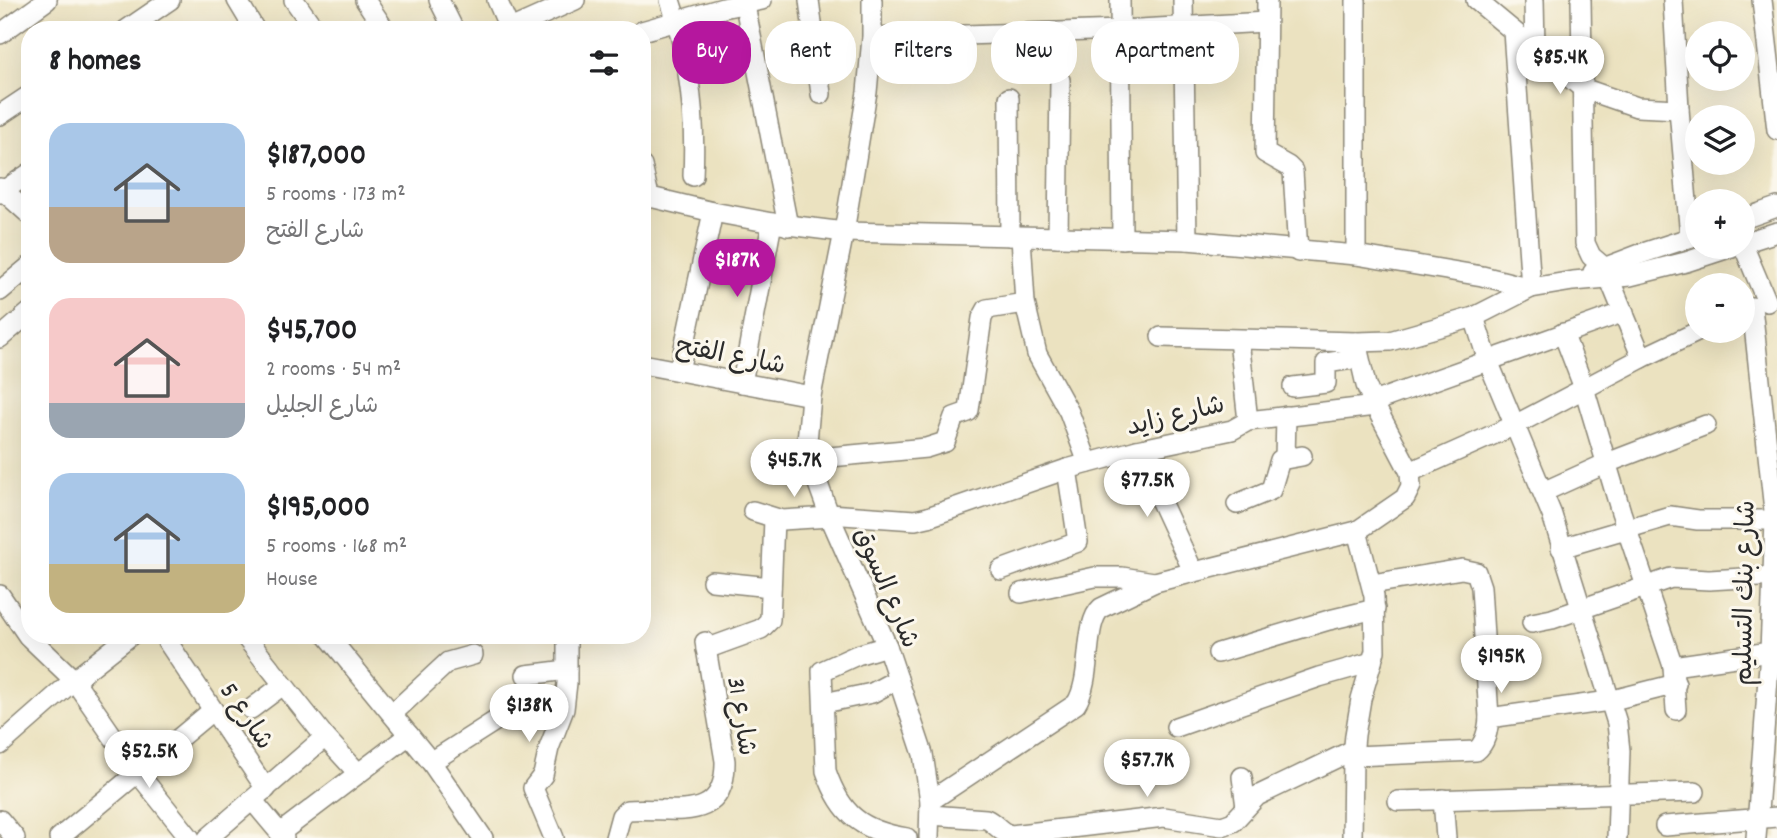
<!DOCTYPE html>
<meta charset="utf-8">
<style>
body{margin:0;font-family:Dekko,"Playpen Sans Arabic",sans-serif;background:#f2f2f2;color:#202124;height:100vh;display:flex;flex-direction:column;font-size:26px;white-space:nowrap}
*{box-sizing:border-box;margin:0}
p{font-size:23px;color:#757577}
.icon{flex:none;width:38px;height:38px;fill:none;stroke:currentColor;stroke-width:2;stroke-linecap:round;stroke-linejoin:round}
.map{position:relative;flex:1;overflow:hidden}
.sheet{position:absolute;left:21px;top:21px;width:630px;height:623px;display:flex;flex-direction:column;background:#fff;border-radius:28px;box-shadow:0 7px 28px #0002}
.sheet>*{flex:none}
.banner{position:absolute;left:672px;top:21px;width:665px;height:63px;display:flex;gap:14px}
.buttons{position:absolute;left:1685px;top:21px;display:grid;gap:14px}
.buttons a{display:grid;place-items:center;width:70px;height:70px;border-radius:50%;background:#fff;box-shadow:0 7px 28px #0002;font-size:35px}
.price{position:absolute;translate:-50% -60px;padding:0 16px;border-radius:24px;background:#fff;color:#222;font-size:23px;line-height:46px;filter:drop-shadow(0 2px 4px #0008)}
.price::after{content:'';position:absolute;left:50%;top:42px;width:21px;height:16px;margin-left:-10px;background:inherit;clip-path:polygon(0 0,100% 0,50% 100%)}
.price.current{background:#b5179e;color:#fff}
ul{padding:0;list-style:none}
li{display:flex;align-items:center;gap:21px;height:175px;padding:0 28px}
li span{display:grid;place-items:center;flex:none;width:196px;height:140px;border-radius:21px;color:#555}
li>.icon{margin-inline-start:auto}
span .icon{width:84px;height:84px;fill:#fffc;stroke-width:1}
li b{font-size:30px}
h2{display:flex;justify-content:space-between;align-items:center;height:84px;padding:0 28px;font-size:30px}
.pill{padding:0 24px;border-radius:28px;background:#fff;box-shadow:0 7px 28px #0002;font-size:24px;line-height:63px}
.pill.current{background:#b5179e;color:#fff}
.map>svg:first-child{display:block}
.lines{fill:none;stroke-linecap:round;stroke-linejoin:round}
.minor-casing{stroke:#8b8676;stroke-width:22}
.minor{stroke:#fff;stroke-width:19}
.labels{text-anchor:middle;stroke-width:6;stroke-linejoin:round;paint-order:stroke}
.street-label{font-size:26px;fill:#2b2b2b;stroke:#fbf7ec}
</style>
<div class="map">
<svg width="1777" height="838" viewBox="0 0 1777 838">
<rect width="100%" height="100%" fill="#fbf7ec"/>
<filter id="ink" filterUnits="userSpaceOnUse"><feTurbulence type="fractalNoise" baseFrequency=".0143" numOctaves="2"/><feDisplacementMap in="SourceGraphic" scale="14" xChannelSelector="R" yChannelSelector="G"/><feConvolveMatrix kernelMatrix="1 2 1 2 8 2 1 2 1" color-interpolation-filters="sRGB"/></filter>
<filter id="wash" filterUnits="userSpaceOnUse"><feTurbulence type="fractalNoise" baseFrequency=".00686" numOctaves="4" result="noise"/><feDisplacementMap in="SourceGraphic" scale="28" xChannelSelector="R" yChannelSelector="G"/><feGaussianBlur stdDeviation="1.57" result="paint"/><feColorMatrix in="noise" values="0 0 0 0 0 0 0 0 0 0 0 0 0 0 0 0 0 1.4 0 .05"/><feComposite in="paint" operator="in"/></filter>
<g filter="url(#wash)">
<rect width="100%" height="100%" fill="#ebe2c0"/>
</g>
<g filter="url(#ink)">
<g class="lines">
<defs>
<g id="minor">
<polyline points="237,0 255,30"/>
<polyline points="294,0 315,30"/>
<polyline points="365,0 385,30"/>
<polyline points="439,0 454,30"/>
<polyline points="497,0 510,30"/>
<path d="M 670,0 C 689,56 696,116 693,176"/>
<polyline points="744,0 788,226"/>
<polyline points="809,0 821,94"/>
<polyline points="872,0 872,38 867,92 844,232 811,396 807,442 809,459 830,517 887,646 923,754 930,801 929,838"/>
<polyline points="1120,0 1122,239"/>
<polyline points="1183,0 1187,240"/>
<polyline points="1267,0 1265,153 1288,166 1293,171 1298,252"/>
<polyline points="1476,0 1582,88 1637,107 1679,109"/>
<polyline points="1534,0 1535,48"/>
<polyline points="1581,0 1585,243 1591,256 1605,268 1642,358"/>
<polyline points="1673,0 1679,109 1690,237"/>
<polyline points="1762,0 1777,130"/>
<polyline points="126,30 170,0"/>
<polyline points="508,30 575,0"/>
<polyline points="642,31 723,8 762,0"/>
<polyline points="0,34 47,0"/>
<polyline points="872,38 1121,30 1266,22"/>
<polyline points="1009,98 1010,236"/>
<polyline points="0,115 30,95"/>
<polyline points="642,166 649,196"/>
<polyline points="0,188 30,215"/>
<polyline points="0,193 30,173"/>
<polyline points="642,195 713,212 772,223 844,232 1187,240 1356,255 1482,276 1531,288 1573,281 1630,276 1686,262 1732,247"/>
<polyline points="1743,219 1777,207"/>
<polyline points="1021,237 1025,303 1037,354 1069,412 1088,463"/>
<polyline points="1058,237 1060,80"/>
<polyline points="1743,243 1777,232"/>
<polyline points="1743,245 1767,302"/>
<polyline points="1356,255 1356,0"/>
<polyline points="1593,272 1640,254 1698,235"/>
<polyline points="0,291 30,266"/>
<polyline points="1752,307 1775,520 1770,652 1756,838"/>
<polyline points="1474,317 1488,361 1552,515 1617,723 1620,751 1617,838"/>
<polyline points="1563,333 1584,388 1621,512 1673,666 1676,710"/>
<polyline points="1161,337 1356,342"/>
<polyline points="0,338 30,312"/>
<polyline points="1239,340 1248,421"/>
<polyline points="642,364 811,396"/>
<polyline points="679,371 713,212"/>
<polyline points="742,383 772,223"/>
<polyline points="1293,387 1326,383 1326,363 1359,358"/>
<polyline points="1373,402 1624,312"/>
<polyline points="1137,450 1193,571"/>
<polyline points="809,459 926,448 945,442 954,417 968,412 969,410 982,318 987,309 1025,303"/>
<polyline points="1285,459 1286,416"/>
<polyline points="1410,472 1515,425 1642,358 1699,331"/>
<polyline points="1543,492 1607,463 1706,425"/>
<polyline points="1237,504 1271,490 1280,460 1302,456"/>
<polyline points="753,511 782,520 830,517"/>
<polyline points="829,514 915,520 928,517 1067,469 1137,450 1232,430 1248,421 1375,406"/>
<polyline points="1561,548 1670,516 1698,520 1777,520"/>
<polyline points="1001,570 1078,542 1067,469"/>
<polyline points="712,581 771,587"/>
<polyline points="1372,584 1462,569 1476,572 1481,587 1489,718"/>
<polyline points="1021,593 1095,577 1122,577 1154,582"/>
<polyline points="0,595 28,636 74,680 138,773 190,838"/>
<polyline points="1532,623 1552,619 1671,578 1709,580 1777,576"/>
<polyline points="163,635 266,789"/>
<polyline points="244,635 325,737 358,773"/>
<polyline points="327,635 431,762 483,838"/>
<path d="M 887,646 L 857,655 L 822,671 L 826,771 C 841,815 862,831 907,838"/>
<polyline points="706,649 761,629 770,620 774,519"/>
<polyline points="1218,653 1329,620 1375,609"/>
<polyline points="1673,666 1770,652"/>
<polyline points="526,675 567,670"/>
<polyline points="824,703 872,693 898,679"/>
<polyline points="251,709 283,685"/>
<polyline points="392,714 448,662 473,655"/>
<polyline points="1176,727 1319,677 1372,662"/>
<polyline points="0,745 74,680 131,635"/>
<path d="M 1353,756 L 1476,751 C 1486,743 1488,730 1489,718 L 1609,701 L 1676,684"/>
<polyline points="431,762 517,707"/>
<polyline points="1242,777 1246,807"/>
<polyline points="1443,799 1446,838"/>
<polyline points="253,801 284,838"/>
<path d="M 930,801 L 1076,704 C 1093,678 1083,624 1101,608 L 1155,582 L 1357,531 L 1405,498 L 1411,486 L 1410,472 L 1373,402 L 1366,385 L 1356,342 L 1390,341 L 1474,317 L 1531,288 L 1513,31"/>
<polyline points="1398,801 1695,792"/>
<path d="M 930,815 L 986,819 C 996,823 1000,833 1011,835 L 1164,817 L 1222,826 L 1233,822 L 1257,796 L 1353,750"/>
<polyline points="0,820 15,838"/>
<polyline points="1665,826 1777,817"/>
<polyline points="280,833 409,735"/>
<polyline points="59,838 213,710"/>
<polyline points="208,838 325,737"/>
<polyline points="554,838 533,788 543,775 549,748 564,709 567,683 567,635"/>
<path d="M 615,838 L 621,816 L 627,810 C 671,806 726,827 725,761 L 705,642"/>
<polyline points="1352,838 1353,756 1355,735 1361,699 1375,651 1374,596 1357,531"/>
</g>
</defs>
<use href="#minor" class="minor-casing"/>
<use href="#minor" class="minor"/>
</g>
</g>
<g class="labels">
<g class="street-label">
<text transform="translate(731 354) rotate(11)" y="9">شارع الفتح</text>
<text transform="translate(1175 414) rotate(-14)" y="9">شارع زايد</text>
<text transform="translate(888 587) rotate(67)" y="9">شارع السوق</text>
<text transform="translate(1743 593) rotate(-89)" y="9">شارع بنك التسليم</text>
<text transform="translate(248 715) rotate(56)" y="9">شارع 5</text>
<text transform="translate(743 716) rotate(81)" y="9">شارع 31</text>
</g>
</g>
</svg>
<div class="buttons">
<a><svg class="icon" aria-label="locate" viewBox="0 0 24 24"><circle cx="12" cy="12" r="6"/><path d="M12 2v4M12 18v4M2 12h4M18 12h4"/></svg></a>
<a><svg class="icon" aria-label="layers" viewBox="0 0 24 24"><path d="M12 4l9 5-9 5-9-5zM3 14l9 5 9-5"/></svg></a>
<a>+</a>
<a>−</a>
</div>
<b class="price" style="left:1560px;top:96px">$85.4K</b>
<b class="price current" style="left:737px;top:299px">$187K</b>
<b class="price" style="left:794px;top:499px">$45.7K</b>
<b class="price" style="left:1147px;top:519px">$77.5K</b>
<b class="price" style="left:1501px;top:695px">$195K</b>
<b class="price" style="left:529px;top:744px">$138K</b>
<b class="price" style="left:149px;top:790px">$52.5K</b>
<b class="price" style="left:1147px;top:799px">$57.7K</b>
<div class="banner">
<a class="pill current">Buy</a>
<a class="pill">Rent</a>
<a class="pill">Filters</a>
<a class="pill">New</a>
<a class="pill">Apartment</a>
</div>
<section class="sheet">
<h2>8 homes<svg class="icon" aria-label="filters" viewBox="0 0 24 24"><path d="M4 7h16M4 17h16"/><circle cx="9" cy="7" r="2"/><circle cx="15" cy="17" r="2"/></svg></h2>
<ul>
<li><span style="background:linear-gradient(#a9c7e8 60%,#b9a48a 0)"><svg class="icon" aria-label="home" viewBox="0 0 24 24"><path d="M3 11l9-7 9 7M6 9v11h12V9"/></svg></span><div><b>$187,000</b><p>5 rooms · 173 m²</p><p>شارع الفتح</p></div></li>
<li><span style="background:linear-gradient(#f6c9c9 75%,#9aa5b1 0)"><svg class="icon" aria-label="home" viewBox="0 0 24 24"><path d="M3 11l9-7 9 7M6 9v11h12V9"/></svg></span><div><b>$45,700</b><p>2 rooms · 54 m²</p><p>شارع الجليل</p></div></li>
<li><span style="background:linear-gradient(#a9c7e8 65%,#c2b280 0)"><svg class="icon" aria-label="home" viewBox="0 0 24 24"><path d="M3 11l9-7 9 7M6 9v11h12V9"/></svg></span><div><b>$195,000</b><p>5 rooms · 168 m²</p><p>House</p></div></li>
</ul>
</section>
</div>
